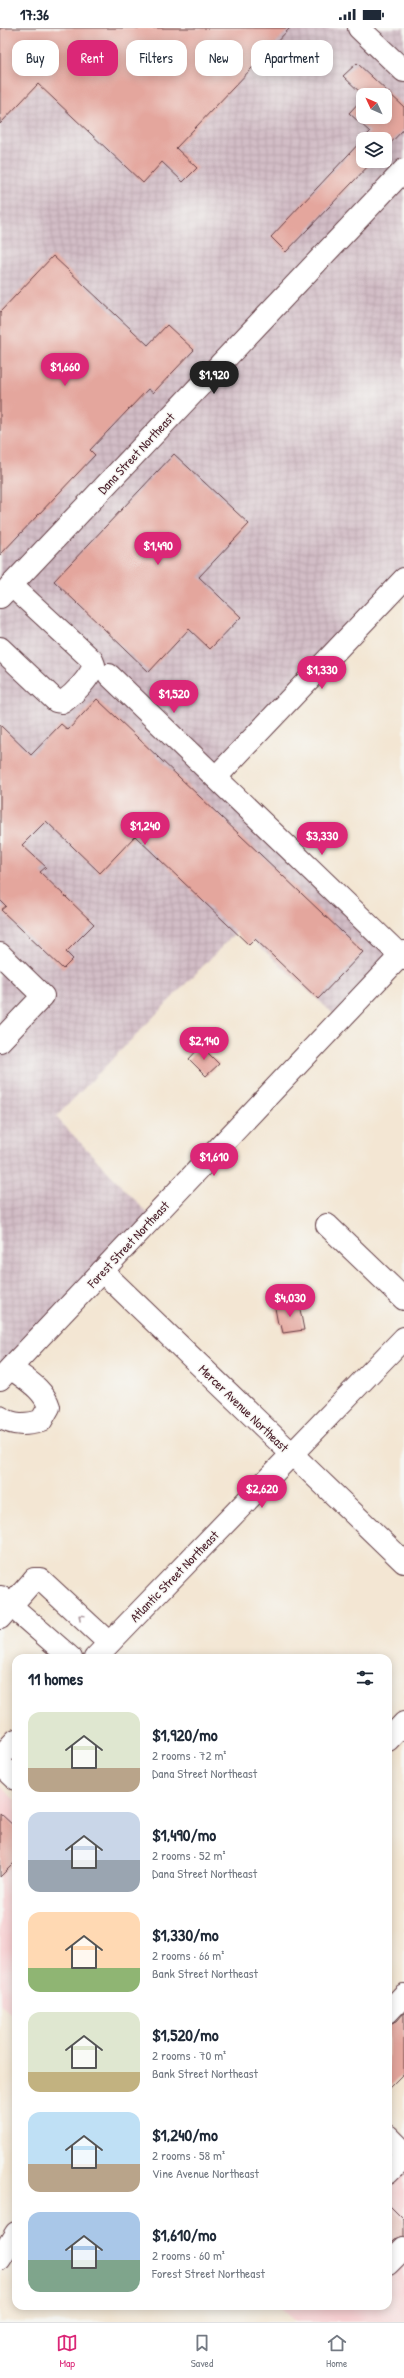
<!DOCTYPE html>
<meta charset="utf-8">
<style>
body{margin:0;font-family:"Patrick Hand",sans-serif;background:#f6f6f7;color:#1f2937;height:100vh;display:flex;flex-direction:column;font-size:15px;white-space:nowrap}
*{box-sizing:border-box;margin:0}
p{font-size:13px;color:#747a83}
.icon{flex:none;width:22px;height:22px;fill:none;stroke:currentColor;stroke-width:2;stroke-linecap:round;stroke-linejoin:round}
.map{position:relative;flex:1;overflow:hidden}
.panel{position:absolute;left:12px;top:1626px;width:380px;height:656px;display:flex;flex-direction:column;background:#fff;border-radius:12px;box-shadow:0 2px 10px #0003}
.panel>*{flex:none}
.banner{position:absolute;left:12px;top:12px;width:380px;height:36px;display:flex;gap:8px}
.needle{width:26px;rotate:314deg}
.tools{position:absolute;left:356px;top:60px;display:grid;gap:8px}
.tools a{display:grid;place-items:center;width:36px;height:36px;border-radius:8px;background:#fff;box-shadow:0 2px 10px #0003;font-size:20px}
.price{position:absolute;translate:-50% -34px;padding:0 9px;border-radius:14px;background:#db2777;color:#fff;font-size:13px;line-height:26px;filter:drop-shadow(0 1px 2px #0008)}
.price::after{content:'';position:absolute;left:50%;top:24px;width:12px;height:9px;margin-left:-6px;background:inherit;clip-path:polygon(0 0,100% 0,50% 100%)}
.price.on{background:#222;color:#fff}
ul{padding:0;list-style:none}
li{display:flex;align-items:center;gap:12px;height:100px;padding:0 16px}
li span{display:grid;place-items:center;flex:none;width:112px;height:80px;border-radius:12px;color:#555}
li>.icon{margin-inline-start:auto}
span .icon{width:48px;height:48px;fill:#fffc;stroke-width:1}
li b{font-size:17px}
h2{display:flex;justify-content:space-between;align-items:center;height:48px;padding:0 16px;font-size:17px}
.tag{padding:0 14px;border-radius:12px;background:#fff;box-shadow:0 2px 10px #0003;font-size:14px;line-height:36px}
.tag.on{background:#db2777;color:#fff}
.status{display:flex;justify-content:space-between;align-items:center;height:28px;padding:0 20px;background:#fff;direction:ltr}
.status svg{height:11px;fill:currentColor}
.tabs{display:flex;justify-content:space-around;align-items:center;height:56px;border-top:1px solid #e0e1e3;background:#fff;font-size:11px;color:#747a83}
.tabs a{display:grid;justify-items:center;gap:2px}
.tabs .on{color:#db2777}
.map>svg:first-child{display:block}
.built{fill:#f7cfd1}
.industrial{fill:url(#industrial-grid);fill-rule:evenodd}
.building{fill:#e4a69d}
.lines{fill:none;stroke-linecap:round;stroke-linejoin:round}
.minor-casing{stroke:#633d44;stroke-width:24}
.minor{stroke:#fff;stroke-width:22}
.oneway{stroke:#ae9aa0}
.labels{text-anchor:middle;stroke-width:3;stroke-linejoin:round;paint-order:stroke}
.street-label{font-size:13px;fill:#4a1f2b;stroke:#f6f6f2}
</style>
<div class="status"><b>17:36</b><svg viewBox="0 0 49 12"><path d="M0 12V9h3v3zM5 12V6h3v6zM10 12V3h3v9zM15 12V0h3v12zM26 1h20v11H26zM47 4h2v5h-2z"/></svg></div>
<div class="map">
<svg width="404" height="2294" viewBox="0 0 404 2294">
<defs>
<pattern id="industrial-grid" width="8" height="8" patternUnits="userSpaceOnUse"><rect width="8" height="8" fill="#d2bdc6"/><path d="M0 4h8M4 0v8" fill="none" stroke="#b6a2aa"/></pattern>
</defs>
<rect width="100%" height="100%" fill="#f6f6f2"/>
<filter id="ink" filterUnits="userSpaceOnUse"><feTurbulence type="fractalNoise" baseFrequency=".025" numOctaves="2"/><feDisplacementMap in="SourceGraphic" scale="8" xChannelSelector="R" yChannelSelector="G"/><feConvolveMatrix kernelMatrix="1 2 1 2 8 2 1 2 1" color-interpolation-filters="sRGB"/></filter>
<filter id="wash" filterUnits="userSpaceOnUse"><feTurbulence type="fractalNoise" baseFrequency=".012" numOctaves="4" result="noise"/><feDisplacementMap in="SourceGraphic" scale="16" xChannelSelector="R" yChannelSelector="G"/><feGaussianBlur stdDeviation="0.9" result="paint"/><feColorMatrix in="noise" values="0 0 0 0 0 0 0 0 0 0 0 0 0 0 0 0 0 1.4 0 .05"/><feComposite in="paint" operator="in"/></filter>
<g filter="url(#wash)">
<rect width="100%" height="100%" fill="#f3e6d3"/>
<g class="built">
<polygon points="0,1758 16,1773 16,1990 0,1976"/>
<polygon points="388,2131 404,2147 404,2294 296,2294 279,2278 388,2278"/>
</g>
<path class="industrial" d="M 0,0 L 404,0 L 404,551 L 216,749 L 400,928 L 340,992 L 240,900 L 56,1089 L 152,1190 L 0,1351 ZM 363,67 L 385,67 L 385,89 L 363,89 ZM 363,111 L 385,111 L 385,133 L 363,133 Z"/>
<g id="blocks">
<g class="building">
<polygon points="0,0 290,0 176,120 197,140 183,154 162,134 143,155 38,56 0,96"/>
<polygon points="357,35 404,79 404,101 385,121 385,111 363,111 370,104 349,85 363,70 363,89 385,89 385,67 363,67 343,48"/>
<polygon points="363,111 363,133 373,133 286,224 271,209"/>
<polygon points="53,228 148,317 167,297 194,322 153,365 148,361 90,422 95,427 0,527 0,284"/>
<polygon points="174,426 249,496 199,549 241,589 210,621 189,601 149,644 54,553"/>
<polygon points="97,671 363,924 318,971 255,911 249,917 135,808 100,845 46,793 22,817 46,839 40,844 94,896 66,924 73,931 63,941 1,882 6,878 0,872 0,697 31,727 61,696 68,702"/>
<polygon points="201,1018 219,1036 206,1048 189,1031"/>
<polygon points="299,1276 304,1302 283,1305 281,1297 278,1296 275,1280"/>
<polygon points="0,1785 16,1800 16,1833 0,1849"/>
<polygon points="404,1985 404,2045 388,2061 388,1996 397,1993"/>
<polygon points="388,2176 404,2192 404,2208 395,2211 388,2218"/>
</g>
</g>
</g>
<g filter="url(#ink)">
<use href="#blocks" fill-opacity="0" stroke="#633d44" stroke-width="1"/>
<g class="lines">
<defs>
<g id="minor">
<polyline points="359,0 404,43"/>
<polyline points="0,569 404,142"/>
<path d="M 0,620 L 56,673 L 63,674 C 74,666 90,650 94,637 L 92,632 L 11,557"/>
<polyline points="109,647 404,931"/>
<polyline points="216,749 404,551"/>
<polyline points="0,926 43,968 0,1013"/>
<polyline points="327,1197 404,1271"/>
<polyline points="102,1243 404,1534"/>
<polyline points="0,1351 404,924"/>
<path d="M 0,1389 C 14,1398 26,1397 41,1393 L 49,1379 C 44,1361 25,1351 11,1340"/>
<polyline points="1,1569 71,1630"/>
<polyline points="0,1590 30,1556 34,1551 40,1551 109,1615"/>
<polyline points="95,1630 404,1310"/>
<polyline points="388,1712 404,1695"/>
<polyline points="0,1729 16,1712"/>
<polyline points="0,1736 16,1751"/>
<polyline points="388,1984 404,1967"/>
<polyline points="388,2108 404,2124"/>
<polyline points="388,2145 404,2129"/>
<polyline points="0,2231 16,2205"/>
<polyline points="388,2236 404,2220"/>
</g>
</defs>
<use href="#minor" class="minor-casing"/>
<use href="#minor" class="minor"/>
</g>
<defs><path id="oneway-chevron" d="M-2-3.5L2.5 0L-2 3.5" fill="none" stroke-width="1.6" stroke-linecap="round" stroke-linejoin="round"/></defs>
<use class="oneway" href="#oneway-chevron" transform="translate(81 1589) rotate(-137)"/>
</g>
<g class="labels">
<g class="street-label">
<text transform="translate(136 425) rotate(-47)" y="5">Dana Street Northeast</text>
<text transform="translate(128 1216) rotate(-47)" y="5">Forest Street Northeast</text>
<text transform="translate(244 1380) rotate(44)" y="5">Mercer Avenue Northeast</text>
<text transform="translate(174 1548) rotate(-46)" y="5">Atlantic Street Northeast</text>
</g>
</g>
</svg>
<div class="tools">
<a><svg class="needle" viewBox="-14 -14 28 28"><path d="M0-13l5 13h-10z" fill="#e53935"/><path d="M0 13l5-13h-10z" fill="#747a83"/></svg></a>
<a><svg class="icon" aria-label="layers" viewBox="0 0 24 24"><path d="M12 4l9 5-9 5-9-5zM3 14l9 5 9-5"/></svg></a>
</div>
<b class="price" style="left:65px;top:359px">$1,660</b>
<b class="price on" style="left:214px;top:367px">$1,920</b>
<b class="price" style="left:158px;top:538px">$1,490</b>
<b class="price" style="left:322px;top:662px">$1,330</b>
<b class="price" style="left:174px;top:686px">$1,520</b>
<b class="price" style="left:145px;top:818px">$1,240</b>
<b class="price" style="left:322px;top:828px">$3,330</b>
<b class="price" style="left:204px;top:1033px">$2,140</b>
<b class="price" style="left:214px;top:1149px">$1,610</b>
<b class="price" style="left:290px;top:1290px">$4,030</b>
<b class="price" style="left:262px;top:1481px">$2,620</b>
<div class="banner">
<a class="tag">Buy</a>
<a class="tag on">Rent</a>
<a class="tag">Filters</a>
<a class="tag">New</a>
<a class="tag">Apartment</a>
</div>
<section class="panel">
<h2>11 homes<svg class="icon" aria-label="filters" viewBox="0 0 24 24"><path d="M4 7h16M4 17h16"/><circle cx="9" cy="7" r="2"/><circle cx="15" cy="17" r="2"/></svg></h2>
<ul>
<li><span style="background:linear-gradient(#dfe7d0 70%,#b9a48a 0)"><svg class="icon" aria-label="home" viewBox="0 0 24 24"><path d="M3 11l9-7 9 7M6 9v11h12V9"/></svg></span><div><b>$1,920/mo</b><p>2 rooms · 72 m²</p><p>Dana Street Northeast</p></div></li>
<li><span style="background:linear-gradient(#c9d6e8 60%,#9aa5b1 0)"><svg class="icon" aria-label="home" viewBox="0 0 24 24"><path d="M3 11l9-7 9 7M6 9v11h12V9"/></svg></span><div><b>$1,490/mo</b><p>2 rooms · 52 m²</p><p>Dana Street Northeast</p></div></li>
<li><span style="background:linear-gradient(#ffd9b3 70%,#8fb573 0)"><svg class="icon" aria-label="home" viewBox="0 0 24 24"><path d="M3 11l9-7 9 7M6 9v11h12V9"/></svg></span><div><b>$1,330/mo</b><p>2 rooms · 66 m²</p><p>Bank Street Northeast</p></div></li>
<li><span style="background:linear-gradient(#dfe7d0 75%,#c2b280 0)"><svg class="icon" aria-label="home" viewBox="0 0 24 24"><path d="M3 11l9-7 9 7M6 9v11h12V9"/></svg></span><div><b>$1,520/mo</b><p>2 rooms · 70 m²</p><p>Bank Street Northeast</p></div></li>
<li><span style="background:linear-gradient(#bfe0f5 65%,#b9a48a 0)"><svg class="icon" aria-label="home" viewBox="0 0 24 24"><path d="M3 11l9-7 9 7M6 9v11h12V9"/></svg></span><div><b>$1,240/mo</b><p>2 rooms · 58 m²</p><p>Vine Avenue Northeast</p></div></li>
<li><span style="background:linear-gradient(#a9c7e8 60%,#7fa58c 0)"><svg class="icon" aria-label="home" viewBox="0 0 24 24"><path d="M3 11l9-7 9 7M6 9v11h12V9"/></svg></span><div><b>$1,610/mo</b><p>2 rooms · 60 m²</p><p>Forest Street Northeast</p></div></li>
</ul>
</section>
</div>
<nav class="tabs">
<a class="on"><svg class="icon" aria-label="map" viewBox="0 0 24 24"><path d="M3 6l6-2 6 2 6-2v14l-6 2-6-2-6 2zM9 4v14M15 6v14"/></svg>Map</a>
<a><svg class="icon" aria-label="saved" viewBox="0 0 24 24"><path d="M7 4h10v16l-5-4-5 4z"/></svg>Saved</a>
<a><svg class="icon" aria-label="home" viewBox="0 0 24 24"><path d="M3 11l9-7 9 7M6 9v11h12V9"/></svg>Home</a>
</nav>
